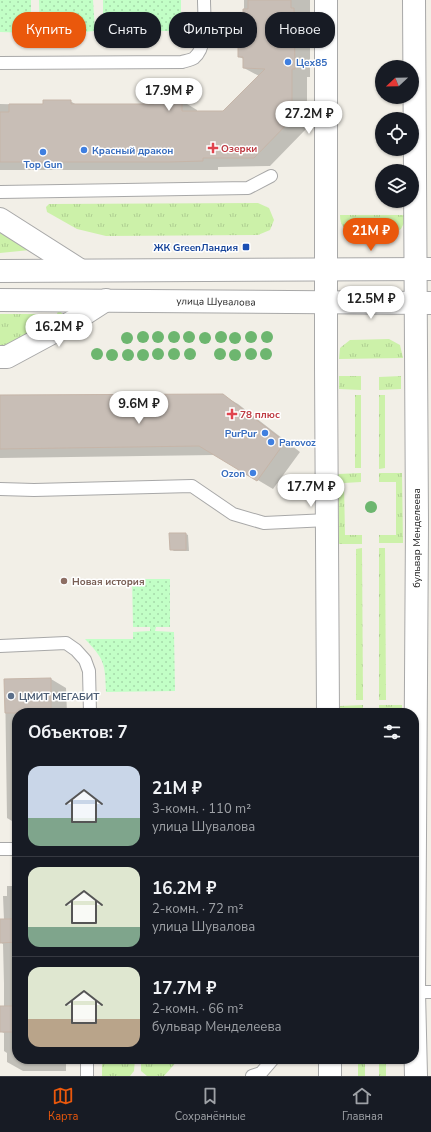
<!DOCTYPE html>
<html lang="ru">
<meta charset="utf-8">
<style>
body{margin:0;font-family:"Nunito Sans",sans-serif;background:#20242c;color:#f1f3f6;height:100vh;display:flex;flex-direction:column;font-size:15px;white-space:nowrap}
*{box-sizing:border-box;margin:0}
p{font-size:13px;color:#9ea1a6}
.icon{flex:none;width:22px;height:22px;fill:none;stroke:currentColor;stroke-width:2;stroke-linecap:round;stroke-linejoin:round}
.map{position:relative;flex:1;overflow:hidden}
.details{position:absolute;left:12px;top:708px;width:407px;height:356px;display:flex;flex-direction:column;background:#171b24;border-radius:16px;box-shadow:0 1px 3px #0004}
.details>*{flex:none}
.top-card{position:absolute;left:12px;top:12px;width:407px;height:36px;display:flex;gap:8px}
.needle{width:26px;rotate:248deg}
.fabs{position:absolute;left:375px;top:60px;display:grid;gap:8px}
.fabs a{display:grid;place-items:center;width:44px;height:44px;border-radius:50%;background:#171b24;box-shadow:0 1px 3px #0004;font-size:20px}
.price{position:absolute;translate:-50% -34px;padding:0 9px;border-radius:14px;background:#fff;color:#222;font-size:13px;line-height:26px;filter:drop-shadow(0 1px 2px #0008)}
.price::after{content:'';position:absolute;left:50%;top:24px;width:12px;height:9px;margin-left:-6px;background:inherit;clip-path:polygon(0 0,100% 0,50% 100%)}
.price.current{background:#ea580c;color:#fff}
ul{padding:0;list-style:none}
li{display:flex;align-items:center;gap:12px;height:100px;padding:0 16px}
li+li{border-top:1px solid #363941}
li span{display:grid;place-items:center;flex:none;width:112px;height:80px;border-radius:12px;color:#555}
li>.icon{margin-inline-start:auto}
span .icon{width:48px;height:48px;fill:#fffc;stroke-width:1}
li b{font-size:17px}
h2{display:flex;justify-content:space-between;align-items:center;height:48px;padding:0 16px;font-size:17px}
.tag{padding:0 14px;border-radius:16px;background:#171b24;box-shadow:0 1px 3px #0004;font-size:14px;line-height:36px}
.tag.current{background:#ea580c;color:#fff}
.tab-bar{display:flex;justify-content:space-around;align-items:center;height:56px;border-top:1px solid #363941;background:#171b24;font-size:11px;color:#9ea1a6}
.tab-bar a{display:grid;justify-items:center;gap:2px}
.tab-bar .current{color:#ea580c}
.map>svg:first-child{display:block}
.grass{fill:url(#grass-tufts)}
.park{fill:url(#park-dots)}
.shadow{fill:#0003}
.building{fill:#c8beb6;stroke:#c6b5a8}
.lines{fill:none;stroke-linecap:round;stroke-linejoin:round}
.service-casing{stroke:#a8a8a8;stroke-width:14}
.minor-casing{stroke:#a8a8a8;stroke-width:24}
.tertiary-casing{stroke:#a8a8a8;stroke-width:24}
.service{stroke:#fff;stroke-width:12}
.minor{stroke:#fff;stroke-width:22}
.tertiary{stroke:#fff;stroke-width:22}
.tree{fill:#6db66f}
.shop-dot{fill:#3f7fe0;stroke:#fff;stroke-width:1.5}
.health-dot{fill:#e0444e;stroke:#fff;stroke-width:1.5}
.transit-dot{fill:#1a4fb4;stroke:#fff;stroke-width:1.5}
.education-dot{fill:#8d6e63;stroke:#fff;stroke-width:1.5}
.service-dot{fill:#5c6f8a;stroke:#fff;stroke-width:1.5}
.labels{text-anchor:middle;stroke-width:3;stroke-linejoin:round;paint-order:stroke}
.shop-label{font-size:10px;font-weight:bold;fill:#366cbe;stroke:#fff;text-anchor:start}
.health-label{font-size:10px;font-weight:bold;fill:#be3a42;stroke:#fff;text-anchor:start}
.transit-label{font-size:10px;font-weight:bold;fill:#164399;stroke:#fff;text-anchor:end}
.street-label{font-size:10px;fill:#212121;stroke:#fff}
.education-label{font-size:10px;font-weight:bold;fill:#785e54;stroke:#fff;text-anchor:start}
.service-label{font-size:10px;font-weight:bold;fill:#4e5e75;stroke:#fff;text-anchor:start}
</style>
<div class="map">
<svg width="431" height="1076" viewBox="0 0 431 1076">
<defs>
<pattern id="grass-tufts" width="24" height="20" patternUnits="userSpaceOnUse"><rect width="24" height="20" fill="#ccf1a9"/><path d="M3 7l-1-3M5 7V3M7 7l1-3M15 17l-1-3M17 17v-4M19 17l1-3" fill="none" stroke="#afce91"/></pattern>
<pattern id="park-dots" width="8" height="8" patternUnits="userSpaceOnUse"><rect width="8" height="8" fill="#c2ffc6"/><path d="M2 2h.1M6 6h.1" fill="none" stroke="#a6daaa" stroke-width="1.8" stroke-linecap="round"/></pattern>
</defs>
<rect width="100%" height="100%" fill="#f2efe7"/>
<g class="grass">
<polygon points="258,203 269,208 274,220 270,230 258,235 106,236 77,229 47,212 46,207 49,204"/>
<path d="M 340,215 L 404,215 L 404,223 L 401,229 L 392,234 L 353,234 C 344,230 340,225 340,215 Z"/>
<polygon points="0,231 30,250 0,253"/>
<polygon points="58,311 61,312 63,315 0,348 0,314 57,314"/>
<polygon points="389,339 400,345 403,358 339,359 340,348 350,340"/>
<polygon points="339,376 361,376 361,390 339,389"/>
<polygon points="401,376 401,389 379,390 379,377"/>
<rect x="355" y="395" width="6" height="73"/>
<polygon points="379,395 385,395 385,468 379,469"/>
<polygon points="361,473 361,482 344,483 345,535 362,535 362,544 339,544 338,474"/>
<polygon points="379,473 402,473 403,543 379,543 379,535 396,535 396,482 379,482"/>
<polygon points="362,548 363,700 356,700 356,549"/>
<polygon points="379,548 385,548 386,700 379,700"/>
<polygon points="363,705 363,713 340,713 340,706"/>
<rect x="379" y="705" width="23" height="8"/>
<polygon points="102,1059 135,1059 134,1071 130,1076 102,1076"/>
<polygon points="141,1059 179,1059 164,1076 147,1076 141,1071"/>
<rect x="358" y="1059" width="7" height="17"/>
<rect x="379" y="1059" width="7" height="17"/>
</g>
<g class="park">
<polygon points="0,0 31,0 31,33 0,32"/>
<polygon points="39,0 93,0 95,31 40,35"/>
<rect x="103" y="0" width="78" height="31"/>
<path d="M 132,579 L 170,579 L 170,627 L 156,627 L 155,631 L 174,632 L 175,691 L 106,692 C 105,664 105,660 85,639 L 133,639 L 133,632 L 150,631 L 150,627 L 133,627 Z"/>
</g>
<g class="shadow">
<polygon points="244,0 310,0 310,77 307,77 307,128 270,166 218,167 218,170 0,170 0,104 44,105 70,101 77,105 155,105 182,101 197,110 197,112 223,112 259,76 244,68 244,59 239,57 244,31"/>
<polygon points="222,395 238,404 300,452 273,489 215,455 0,458 0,396"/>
<polygon points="186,534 188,535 189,551 174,551 171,549"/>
<polygon points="51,679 66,688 67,713 17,713 17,824 7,818 5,680"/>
<polygon points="7,886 17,886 17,1059 66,1059 66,1071 23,1071 7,1062 7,1053 4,1051 4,1033 0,1031 4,1007 4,984 3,944 0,942 4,920 3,896 7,896"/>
</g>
<g class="building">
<polygon points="248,0 291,0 291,8 294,8 295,69 292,69 292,119 254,158 203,158 203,161 170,162 0,162 0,112 9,112 9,104 43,104 43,100 71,100 71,104 154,104 154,100 182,100 182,111 223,111 265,69 243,68 243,57 238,57 238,30 243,30 243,9 248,9"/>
<polygon points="223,394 285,442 257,481 199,446 0,449 0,395"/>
<polygon points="169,533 186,533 186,550 170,550"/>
<polygon points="51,678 51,713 5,713 4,679"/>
<polygon points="0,919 17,919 17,942 0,943"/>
<rect x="0" y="1006" width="17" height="26"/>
</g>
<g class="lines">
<defs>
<g id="service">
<path d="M 0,63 L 182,62 C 185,61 191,60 194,58 C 208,47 204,15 204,0"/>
<polyline points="0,192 248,188 271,176"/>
<polyline points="0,489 34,490 192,486 233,514 264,523 328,520"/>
<polyline points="0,646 66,643 76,650 85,660 89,671 90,713"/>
<polyline points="0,849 17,849"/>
<polyline points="414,992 431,992"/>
<polyline points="87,1076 87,1059"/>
<polyline points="252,1076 261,1073 273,1059"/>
</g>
<g id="minor">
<polyline points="326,0 326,367 328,713"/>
<polyline points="414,0 417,524 414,992 416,1076"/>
<polyline points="0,219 80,270"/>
<polyline points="0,357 7,357 72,322 106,300"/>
<polyline points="330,1076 330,1059"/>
</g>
<g id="tertiary">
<polyline points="0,271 431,269"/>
<polyline points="0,300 431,303"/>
</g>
</defs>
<use href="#service" class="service-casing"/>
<use href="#minor" class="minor-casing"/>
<use href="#tertiary" class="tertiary-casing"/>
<use href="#service" class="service"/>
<use href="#minor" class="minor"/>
<use href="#tertiary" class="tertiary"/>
</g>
<g class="tree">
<circle cx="143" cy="337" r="6"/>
<circle cx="158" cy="337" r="6"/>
<circle cx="174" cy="337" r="6"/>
<circle cx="189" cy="337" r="6"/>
<circle cx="221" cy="337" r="6"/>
<circle cx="251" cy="337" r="6"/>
<circle cx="267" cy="337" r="6"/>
<circle cx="127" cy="338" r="6"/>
<circle cx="205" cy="338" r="6"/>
<circle cx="235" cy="338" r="6"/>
<circle cx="97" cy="354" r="6"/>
<circle cx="158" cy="354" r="6"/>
<circle cx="174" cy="354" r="6"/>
<circle cx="190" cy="354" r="6"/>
<circle cx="220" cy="354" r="6"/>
<circle cx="251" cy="354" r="6"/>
<circle cx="266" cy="354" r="6"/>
<circle cx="112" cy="355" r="6"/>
<circle cx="128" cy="355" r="6"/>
<circle cx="143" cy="355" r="6"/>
<circle cx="235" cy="355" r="6"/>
<circle cx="371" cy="507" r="6"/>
</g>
<g class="shop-dot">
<circle cx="288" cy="62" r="4"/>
<circle cx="84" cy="150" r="4"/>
<circle cx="43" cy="152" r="4"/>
<circle cx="265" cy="433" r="4"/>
<circle cx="271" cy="442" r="4"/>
<circle cx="253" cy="473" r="4"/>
</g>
<g class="health-dot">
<path d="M211 142h4v4h4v4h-4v4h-4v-4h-4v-4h4z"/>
<path d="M230 408h4v4h4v4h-4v4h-4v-4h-4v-4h4z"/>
</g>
<rect class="transit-dot" x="242" y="243" width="8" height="8" rx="2"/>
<circle class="education-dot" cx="64" cy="581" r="4"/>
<circle class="service-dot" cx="11" cy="696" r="4"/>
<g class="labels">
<g class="shop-label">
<text x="296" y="66">Цех85</text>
<text x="92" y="154">Красный дракон</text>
<text x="43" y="168" text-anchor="middle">Top Gun</text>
<text x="257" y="437" text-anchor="end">PurPur</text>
<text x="279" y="446">Parovoz</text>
<text x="245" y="477" text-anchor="end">Ozon</text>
</g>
<g class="health-label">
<text x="221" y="152">Озерки</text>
<text x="240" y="418">78 плюс</text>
</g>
<g class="transit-label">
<text x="238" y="251">ЖК GreenЛандия</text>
</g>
<g class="street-label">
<text transform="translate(216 301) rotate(1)" y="4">улица Шувалова</text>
<text transform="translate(416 538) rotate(-90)" y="4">бульвар Менделеева</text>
</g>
<g class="education-label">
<text x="72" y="585">Новая история</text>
</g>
<g class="service-label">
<text x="19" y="700">ЦМИТ МЕГАБИТ</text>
</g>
</g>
</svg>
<div class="fabs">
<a><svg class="needle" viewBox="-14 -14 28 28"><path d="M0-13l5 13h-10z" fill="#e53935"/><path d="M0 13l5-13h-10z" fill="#9ea1a6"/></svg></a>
<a><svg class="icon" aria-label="locate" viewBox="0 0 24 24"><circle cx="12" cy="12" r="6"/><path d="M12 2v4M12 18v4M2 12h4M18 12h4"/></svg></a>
<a><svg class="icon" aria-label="layers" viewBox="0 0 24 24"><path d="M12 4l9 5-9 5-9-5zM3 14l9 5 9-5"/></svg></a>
</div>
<b class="price" style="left:169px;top:112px">17.9M ₽</b>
<b class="price" style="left:309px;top:135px">27.2M ₽</b>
<b class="price current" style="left:371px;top:252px">21M ₽</b>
<b class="price" style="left:371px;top:320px">12.5M ₽</b>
<b class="price" style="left:59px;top:348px">16.2M ₽</b>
<b class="price" style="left:139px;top:425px">9.6M ₽</b>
<b class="price" style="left:311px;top:508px">17.7M ₽</b>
<div class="top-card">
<a class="tag current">Купить</a>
<a class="tag">Снять</a>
<a class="tag">Фильтры</a>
<a class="tag">Новое</a>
</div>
<section class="details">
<h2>Объектов: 7<svg class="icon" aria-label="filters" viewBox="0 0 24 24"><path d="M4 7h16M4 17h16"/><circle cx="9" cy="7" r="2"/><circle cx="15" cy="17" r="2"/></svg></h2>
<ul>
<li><span style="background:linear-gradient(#c9d6e8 65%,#7fa58c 0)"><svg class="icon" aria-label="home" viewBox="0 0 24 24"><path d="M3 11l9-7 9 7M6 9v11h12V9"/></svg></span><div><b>21M ₽</b><p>3-комн. · 110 m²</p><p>улица Шувалова</p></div></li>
<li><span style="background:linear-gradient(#dfe7d0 75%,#7fa58c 0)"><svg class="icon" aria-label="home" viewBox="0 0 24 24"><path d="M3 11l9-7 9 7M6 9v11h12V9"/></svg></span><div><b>16.2M ₽</b><p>2-комн. · 72 m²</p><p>улица Шувалова</p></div></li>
<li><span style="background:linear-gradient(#dfe7d0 65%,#b9a48a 0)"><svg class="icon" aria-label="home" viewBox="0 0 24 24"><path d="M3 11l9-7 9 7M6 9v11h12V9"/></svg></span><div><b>17.7M ₽</b><p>2-комн. · 66 m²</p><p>бульвар Менделеева</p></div></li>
</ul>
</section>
</div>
<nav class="tab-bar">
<a class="current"><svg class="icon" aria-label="map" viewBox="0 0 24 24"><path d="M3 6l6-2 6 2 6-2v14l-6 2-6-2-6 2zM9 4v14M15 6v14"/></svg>Карта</a>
<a><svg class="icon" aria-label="saved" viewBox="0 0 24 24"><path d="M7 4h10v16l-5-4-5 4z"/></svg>Сохранённые</a>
<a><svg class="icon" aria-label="home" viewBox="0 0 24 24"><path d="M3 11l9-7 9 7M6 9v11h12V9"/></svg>Главная</a>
</nav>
